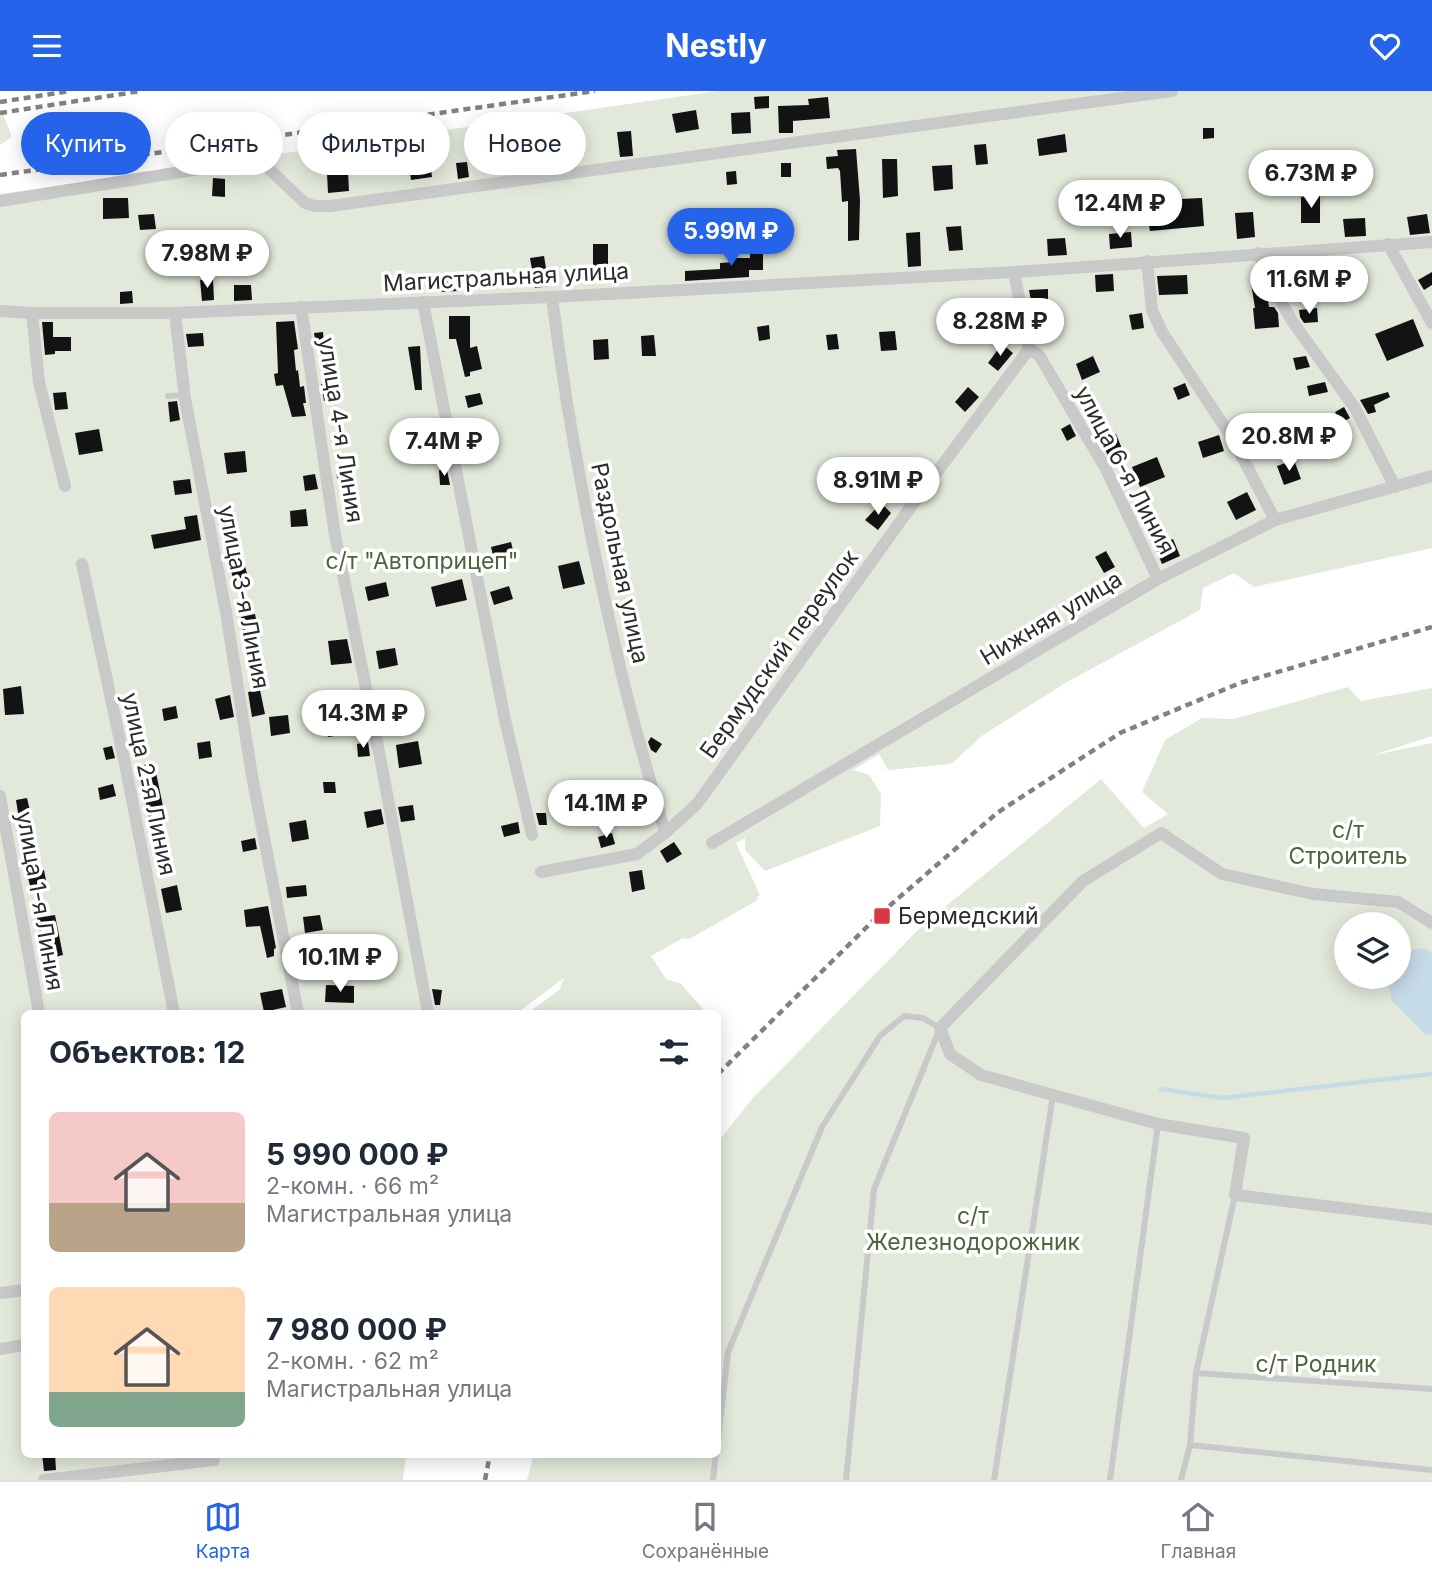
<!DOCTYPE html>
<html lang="ru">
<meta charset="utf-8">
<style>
body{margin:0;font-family:Inter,sans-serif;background:#f6f6f7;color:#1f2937;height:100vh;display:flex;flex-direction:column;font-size:26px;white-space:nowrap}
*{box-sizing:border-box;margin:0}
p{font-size:23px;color:#747a83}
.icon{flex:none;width:38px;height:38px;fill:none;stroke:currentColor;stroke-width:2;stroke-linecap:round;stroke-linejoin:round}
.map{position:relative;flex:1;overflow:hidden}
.panel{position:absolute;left:21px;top:919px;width:700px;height:448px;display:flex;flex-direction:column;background:#fff;border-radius:10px;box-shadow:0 4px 18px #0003}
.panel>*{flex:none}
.banner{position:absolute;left:21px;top:21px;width:700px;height:63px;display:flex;gap:14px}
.buttons{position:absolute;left:1334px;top:821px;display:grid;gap:14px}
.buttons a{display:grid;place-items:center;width:77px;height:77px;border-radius:50%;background:#fff;box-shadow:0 4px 18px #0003;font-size:35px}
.price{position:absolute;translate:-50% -60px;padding:0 16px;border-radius:24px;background:#fff;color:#222;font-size:23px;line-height:46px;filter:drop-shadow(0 2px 4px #0008)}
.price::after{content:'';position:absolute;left:50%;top:42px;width:21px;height:16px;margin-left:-10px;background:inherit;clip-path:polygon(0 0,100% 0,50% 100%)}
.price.on{background:#2563eb;color:#fff}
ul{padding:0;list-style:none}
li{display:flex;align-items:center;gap:21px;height:175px;padding:0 28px}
li span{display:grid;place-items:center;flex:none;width:196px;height:140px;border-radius:10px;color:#555}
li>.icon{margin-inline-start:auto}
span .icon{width:84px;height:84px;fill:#fffc;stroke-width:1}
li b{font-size:30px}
h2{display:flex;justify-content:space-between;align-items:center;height:84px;padding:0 28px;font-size:30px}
.tag{padding:0 24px;border-radius:32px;background:#fff;box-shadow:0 4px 18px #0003;font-size:24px;line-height:63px}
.tag.on{background:#2563eb;color:#fff}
header{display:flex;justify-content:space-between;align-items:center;height:91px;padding:0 28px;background:#2563eb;color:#fff;font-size:32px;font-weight:700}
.menu{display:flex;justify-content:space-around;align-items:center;height:98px;border-top:2px solid #e0e1e3;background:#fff;font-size:19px;color:#747a83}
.menu a{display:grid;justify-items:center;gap:4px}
.menu .on{color:#2563eb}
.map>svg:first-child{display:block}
.green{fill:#e2e9da;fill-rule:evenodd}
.water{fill:#c6dbe8}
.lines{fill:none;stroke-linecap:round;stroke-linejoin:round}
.stream{stroke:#c6dbe8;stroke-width:4.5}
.building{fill:#131313}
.service{stroke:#c9c9c9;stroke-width:6}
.minor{stroke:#c9c9c9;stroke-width:12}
.rail{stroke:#818181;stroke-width:4.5;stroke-dasharray:7 5;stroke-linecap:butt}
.poi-dot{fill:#d93744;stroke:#fff;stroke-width:2.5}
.labels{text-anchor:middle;stroke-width:7;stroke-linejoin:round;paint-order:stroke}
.street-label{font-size:23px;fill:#2c2c2c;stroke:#fff}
.park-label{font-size:23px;fill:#4f643c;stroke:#fff}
.poi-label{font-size:23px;fill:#2c2c2c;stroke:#fff;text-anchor:start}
</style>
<header><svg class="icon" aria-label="menu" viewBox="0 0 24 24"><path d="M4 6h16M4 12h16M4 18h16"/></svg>Nestly<svg class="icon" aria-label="heart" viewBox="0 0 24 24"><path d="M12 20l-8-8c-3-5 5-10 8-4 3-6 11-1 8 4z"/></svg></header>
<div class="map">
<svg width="1432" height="1389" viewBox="0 0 1432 1389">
<rect width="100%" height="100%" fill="#fff"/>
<g class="green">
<polygon points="718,0 1432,0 1432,457 1254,496 1234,482 1203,497 1200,519 1067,591 983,644 951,673 888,679 879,663 853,679 869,684 881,703 880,735 765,780 745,759 745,747 736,752 760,804 757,806 758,809 689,848 683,847 651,865 666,888 681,893 703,918 700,922 528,922 559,899 564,887 517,922 24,922 24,1363 406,1363 403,1389 0,1389 0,103"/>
<polygon points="0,22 3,23 12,46 0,54"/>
<path d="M 1348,596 L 1361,610 L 1432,597 L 1432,645 L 1374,664 L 1432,652 L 1432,1389 L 527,1389 L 534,1363 L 718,1363 L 718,1051 L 752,1008 L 923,834 L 1101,688 L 1144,737 L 1168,723 L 1142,701 L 1165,649 L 1202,627 L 1234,628 ZM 1346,833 L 1398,833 L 1398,886 L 1346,886 Z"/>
</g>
<polygon class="water" points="1424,857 1432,862 1432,944 1425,943 1392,910 1386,886 1398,886 1398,871 1407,860"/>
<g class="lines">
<polyline class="stream" points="1161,998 1222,1007 1432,983"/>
</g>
<g class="building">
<polygon points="769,5 769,17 755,18 754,6"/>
<polygon points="828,6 830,27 793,30 793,42 779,42 778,15 809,14 808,8"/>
<polygon points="696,19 699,38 676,42 672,23"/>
<polygon points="750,21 751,42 732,43 731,22"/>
<polygon points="1203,37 1214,37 1214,47 1203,48"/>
<polygon points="631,40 633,65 620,66 617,41"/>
<polygon points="1065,43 1067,61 1039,65 1037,48"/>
<rect x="556" y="51" width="15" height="19"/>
<polygon points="986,53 988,73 976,74 974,54"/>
<polygon points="856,58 860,109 859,149 848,150 848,110 842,111 840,80 838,77 827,78 826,66 838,65 837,59"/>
<polygon points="551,61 552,74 538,75 537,62"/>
<polygon points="882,68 897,68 898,105 883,107"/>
<polygon points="430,70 432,86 411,89 409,72"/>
<polygon points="467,71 469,86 458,88 456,72"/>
<rect x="781" y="72" width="10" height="14"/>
<polygon points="952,74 953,98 934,100 932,75"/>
<polygon points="736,80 737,93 727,94 726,81"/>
<polygon points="348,81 349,100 328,102 327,82"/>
<polygon points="213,87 225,88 225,106 212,105"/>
<polygon points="1320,105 1320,132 1301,132 1301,106"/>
<polygon points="103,107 128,107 129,127 103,128"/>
<polygon points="1202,107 1204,135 1150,140 1147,123 1180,118 1179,108"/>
<polygon points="1253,121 1255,146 1237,148 1235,122"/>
<polygon points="154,123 156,138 140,139 138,124"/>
<polygon points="1427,123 1430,142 1410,144 1407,126"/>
<polygon points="1365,127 1366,145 1345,146 1343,128"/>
<polygon points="961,135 963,159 949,160 946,136"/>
<polygon points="920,141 921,175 908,176 906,142"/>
<polygon points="1131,141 1132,156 1110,158 1109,143"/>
<polygon points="1065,147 1067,164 1048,165 1047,148"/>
<rect x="593" y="153" width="15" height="26"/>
<polygon points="750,155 763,155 763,179 749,179 749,186 685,190 685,180 720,178 720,172 734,171 734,167 750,167"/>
<polygon points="544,165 549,195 535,197 530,167"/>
<polygon points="1432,181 1432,194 1424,199 1418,189"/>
<polygon points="457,183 458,200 441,201 440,184"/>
<polygon points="1113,183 1114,200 1096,201 1095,184"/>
<polygon points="1187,184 1188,203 1159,204 1157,185"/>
<polygon points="213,188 214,209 202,210 200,189"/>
<polygon points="401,188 412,188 413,200 402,201"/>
<polygon points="1260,191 1267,203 1269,216 1274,216 1278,222 1279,236 1255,238 1253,217 1255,217 1251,192"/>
<polygon points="234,194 251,194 252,209 234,210"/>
<polygon points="1048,198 1048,210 1031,210 1029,199"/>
<polygon points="132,200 133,212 120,213 120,201"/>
<polygon points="1317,217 1318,231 1304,232 1300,226 1299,219"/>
<polygon points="1142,222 1144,237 1132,239 1129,224"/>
<polygon points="449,225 470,225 470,257 477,255 482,278 470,281 470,285 465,286 456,248 449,248"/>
<polygon points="1413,228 1424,255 1387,270 1375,243"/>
<polygon points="294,230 298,258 294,259 296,280 298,279 300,296 304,295 306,312 303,312 306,325 292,326 283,294 276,295 274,283 278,282 276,231"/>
<polygon points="42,231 53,231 53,246 71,246 71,260 55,260 55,263 45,264"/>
<polygon points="769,234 770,248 759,250 757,236"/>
<polygon points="895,240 897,259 881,260 879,241"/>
<polygon points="323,241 324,253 316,255 314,242"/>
<polygon points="203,242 204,255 188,256 186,243"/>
<polygon points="837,243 839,258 828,259 826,244"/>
<polygon points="654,244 656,265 642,265 641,245"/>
<polygon points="608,248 609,268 594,269 593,249"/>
<polygon points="1002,253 1013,262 998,280 988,272"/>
<polygon points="420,255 422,299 415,299 408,256"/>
<polygon points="1093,265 1100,281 1082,289 1076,273"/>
<polygon points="1306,265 1310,276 1296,279 1293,267"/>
<polygon points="1325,291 1328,301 1309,305 1307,295"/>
<polygon points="332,292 335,308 324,310 321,293"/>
<polygon points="1185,292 1190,304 1178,309 1173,297"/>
<polygon points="968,296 979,306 965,321 955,311"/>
<polygon points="66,301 68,318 55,319 53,302"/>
<polygon points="1388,301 1390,306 1374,314 1376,321 1368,323 1360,309"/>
<polygon points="480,302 483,313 468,317 465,305"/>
<polygon points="177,310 180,329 170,331 168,311"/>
<polygon points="1344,316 1350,327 1341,332 1335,321"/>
<polygon points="1070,333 1076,345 1067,350 1061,338"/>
<polygon points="99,338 103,360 79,364 75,342"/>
<polygon points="1116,343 1125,365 1111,370 1100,349"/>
<polygon points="1219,344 1224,360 1203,367 1198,351"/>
<polygon points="479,352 482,363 463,368 461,357"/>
<polygon points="245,360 247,381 227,383 224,362"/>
<polygon points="1157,366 1165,386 1140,396 1132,376"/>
<polygon points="1294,369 1301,388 1284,394 1277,375"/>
<polygon points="439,379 447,379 450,394 440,394"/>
<polygon points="351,381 357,401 342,402 336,383"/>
<polygon points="315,383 318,398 305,400 303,385"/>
<polygon points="902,386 916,395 906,407 894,400"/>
<polygon points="190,388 192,402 175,404 173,390"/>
<polygon points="1247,401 1256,419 1236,429 1227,411"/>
<polygon points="881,412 891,422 878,439 865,429"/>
<polygon points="306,418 308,435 291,436 290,420"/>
<polygon points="197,424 201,449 154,458 151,444 186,438 184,426"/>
<polygon points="1173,448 1180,465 1162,473 1155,456"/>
<polygon points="511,451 514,463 494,468 491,456"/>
<polygon points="1106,460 1115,476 1104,482 1095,466"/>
<polygon points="242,465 248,486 234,490 227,467"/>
<polygon points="579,470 585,493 563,498 558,475"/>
<polygon points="462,488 467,509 436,516 431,496"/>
<polygon points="386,491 389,505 368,510 365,496"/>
<polygon points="509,495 513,508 494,514 490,501"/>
<polygon points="255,523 260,549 245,553 241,526"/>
<polygon points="347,548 352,572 331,574 328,550"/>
<polygon points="395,557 398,574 379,578 376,560"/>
<polygon points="21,595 24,623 5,624 3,598"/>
<polygon points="260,599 265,623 252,626 248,601"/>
<polygon points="230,604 234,626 220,629 215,608"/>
<polygon points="176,615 178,627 164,630 162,618"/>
<polygon points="346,619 348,643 328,646 325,622"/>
<polygon points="288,624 290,642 271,645 269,626"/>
<polygon points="651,646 662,653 656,662 651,659 648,651"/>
<polygon points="210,650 212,666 199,668 197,652"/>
<polygon points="418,650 422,673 399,677 396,654"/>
<polygon points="368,651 370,665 358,666 357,653"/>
<polygon points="112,655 115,667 106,669 103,657"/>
<polygon points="154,672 165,725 149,727 138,675"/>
<polygon points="323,691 335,691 336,702 324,702"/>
<polygon points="113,693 116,705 100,709 98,697"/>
<polygon points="27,707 30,720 18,722 16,709"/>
<polygon points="413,714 415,729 401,731 398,716"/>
<polygon points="381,718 384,733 367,737 364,721"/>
<polygon points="536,722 546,722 547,734 539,734"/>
<polygon points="306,729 309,748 292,751 289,732"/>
<polygon points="518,731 520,742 504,746 501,735"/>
<polygon points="612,742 615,753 601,757 598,746"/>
<polygon points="255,747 257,758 243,761 241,750"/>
<polygon points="674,751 682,763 667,772 660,760"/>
<polygon points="32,755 39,780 44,779 48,800 32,803 21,758"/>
<polygon points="642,779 645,798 632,801 629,781"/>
<polygon points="177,794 182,819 166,822 161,798"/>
<polygon points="306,794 307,805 287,807 286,796"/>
<polygon points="268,815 276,857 274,858 274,865 267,867 260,835 246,836 244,819"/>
<polygon points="55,824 63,864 45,868 37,827"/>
<polygon points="320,824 323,839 305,842 303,826"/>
<polygon points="57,878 60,895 46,897 43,880"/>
<polygon points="326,894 354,895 354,912 325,911"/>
<polygon points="282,898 286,916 264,921 260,902"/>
<polygon points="432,898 442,899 440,914 435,914"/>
<polygon points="42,1363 55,1363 56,1379 44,1380"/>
</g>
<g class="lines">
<g class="service">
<polyline points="168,305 184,304"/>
<polyline points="1196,1282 1432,1298"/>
<polyline points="718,1349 728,1261 822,1036 880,945 904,925 923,927 940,937 874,1098 846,1389"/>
<polyline points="1190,1354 1432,1379"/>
<polyline points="713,1389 716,1363"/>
<polyline points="994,1389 1053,1004"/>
<polyline points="1110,1389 1158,1033"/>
<polyline points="1181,1389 1190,1354 1196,1282 1235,1104"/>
</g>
<g class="minor">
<polyline points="0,110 237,72 257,71 267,76 305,112 315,115 330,115 1172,0"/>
<polyline points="1388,153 1432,232"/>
<polyline points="1259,162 1269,189 1292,230 1355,317 1395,396"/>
<polyline points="1147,170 1152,219 1162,241 1234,350 1275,429"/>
<path d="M 552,206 C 567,328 590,448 618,567 C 631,626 649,684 665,742"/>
<polyline points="423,211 505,629 532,744"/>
<polyline points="301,216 335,444 381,671 428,922"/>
<polyline points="0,220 32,222 175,222 552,206 1030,180 1432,151"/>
<polyline points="32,222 39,291 65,395"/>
<polyline points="175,222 185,308 226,521 252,685 298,922"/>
<polyline points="1029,258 1039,264 1106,378 1158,488"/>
<polyline points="82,473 125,673 174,922"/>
<polyline points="0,705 39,922"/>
<polyline points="712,752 1158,488 1275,429 1432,385"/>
<polyline points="541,781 637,763 665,742 697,713 910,417 1029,258 1014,181"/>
<polyline points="1432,832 1398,811 1313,803 1222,783 1161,742 1083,790 940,937 950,963 981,984 1158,1033 1244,1047 1235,1104 1432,1128"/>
<polyline points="0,1202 24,1199"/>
<polyline points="0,1258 24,1254"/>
<polyline points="44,1389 214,1369"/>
</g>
<g class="rail">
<polyline points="0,11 70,0"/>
<polyline points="0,22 141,0"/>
<polyline points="0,84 595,0"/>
<polyline points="718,983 880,823 997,722 1120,642 1240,592 1432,536"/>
<polyline points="485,1389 490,1363"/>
</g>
</g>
<rect class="poi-dot" x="873" y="816" width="18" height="18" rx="3.5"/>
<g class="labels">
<g class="street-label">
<text transform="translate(506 186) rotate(-3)" y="8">Магистральная улица</text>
<text transform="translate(341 339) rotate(81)" y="8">улица 4-я Линия</text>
<text transform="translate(1125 379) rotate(62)" y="8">улица 6-я Линия</text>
<text transform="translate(620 472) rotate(78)" y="8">Раздольная улица</text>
<text transform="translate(244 506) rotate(79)" y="8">улица 3-я Линия</text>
<text transform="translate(1051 527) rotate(-31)" y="8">Нижняя улица</text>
<text transform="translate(779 563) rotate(-54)" y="8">Бермудский переулок</text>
<text transform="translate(149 693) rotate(78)" y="8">улица 2-я Линия</text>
<text transform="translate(40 810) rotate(80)" y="8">улица 1-я Линия</text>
</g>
<g class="park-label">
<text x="422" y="478">с/т "Автоприцеп"</text>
<text x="1348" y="747">с/т<tspan x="1348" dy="26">Строитель</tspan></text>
<text x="973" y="1133">с/т<tspan x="973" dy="26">Железнодорожник</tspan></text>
<text x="1316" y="1281">с/т Родник</text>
</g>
<g class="poi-label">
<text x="898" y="833">Бермедский</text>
</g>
</g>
</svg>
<div class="buttons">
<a><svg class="icon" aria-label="layers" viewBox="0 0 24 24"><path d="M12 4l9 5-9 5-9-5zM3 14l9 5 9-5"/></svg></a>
</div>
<b class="price" style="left:1311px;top:119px">6.73M ₽</b>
<b class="price" style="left:1120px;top:149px">12.4M ₽</b>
<b class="price on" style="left:731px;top:177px">5.99M ₽</b>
<b class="price" style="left:207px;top:199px">7.98M ₽</b>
<b class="price" style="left:1309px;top:225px">11.6M ₽</b>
<b class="price" style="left:1000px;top:267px">8.28M ₽</b>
<b class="price" style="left:1289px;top:382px">20.8M ₽</b>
<b class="price" style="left:444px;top:387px">7.4M ₽</b>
<b class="price" style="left:878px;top:426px">8.91M ₽</b>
<b class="price" style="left:363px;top:659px">14.3M ₽</b>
<b class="price" style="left:606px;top:749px">14.1M ₽</b>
<b class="price" style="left:340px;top:903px">10.1M ₽</b>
<div class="banner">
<a class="tag on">Купить</a>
<a class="tag">Снять</a>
<a class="tag">Фильтры</a>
<a class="tag">Новое</a>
</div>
<section class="panel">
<h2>Объектов: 12<svg class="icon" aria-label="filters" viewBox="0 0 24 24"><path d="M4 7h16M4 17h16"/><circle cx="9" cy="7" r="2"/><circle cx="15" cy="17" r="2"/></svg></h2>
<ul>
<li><span style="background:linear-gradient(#f6c9c9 65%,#b9a48a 0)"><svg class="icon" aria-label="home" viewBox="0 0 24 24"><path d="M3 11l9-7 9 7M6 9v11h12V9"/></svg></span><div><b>5 990 000 ₽</b><p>2-комн. · 66 m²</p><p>Магистральная улица</p></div></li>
<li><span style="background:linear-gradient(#ffd9b3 75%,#7fa58c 0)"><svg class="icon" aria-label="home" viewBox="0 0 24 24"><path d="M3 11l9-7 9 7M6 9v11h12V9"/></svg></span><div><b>7 980 000 ₽</b><p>2-комн. · 62 m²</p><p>Магистральная улица</p></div></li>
</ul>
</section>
</div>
<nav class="menu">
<a class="on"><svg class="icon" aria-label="map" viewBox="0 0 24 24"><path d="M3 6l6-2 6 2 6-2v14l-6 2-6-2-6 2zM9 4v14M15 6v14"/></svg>Карта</a>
<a><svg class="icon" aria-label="saved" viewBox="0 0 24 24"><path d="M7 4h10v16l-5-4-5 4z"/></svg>Сохранённые</a>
<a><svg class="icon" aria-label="home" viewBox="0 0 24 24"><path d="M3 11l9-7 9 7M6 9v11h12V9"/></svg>Главная</a>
</nav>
